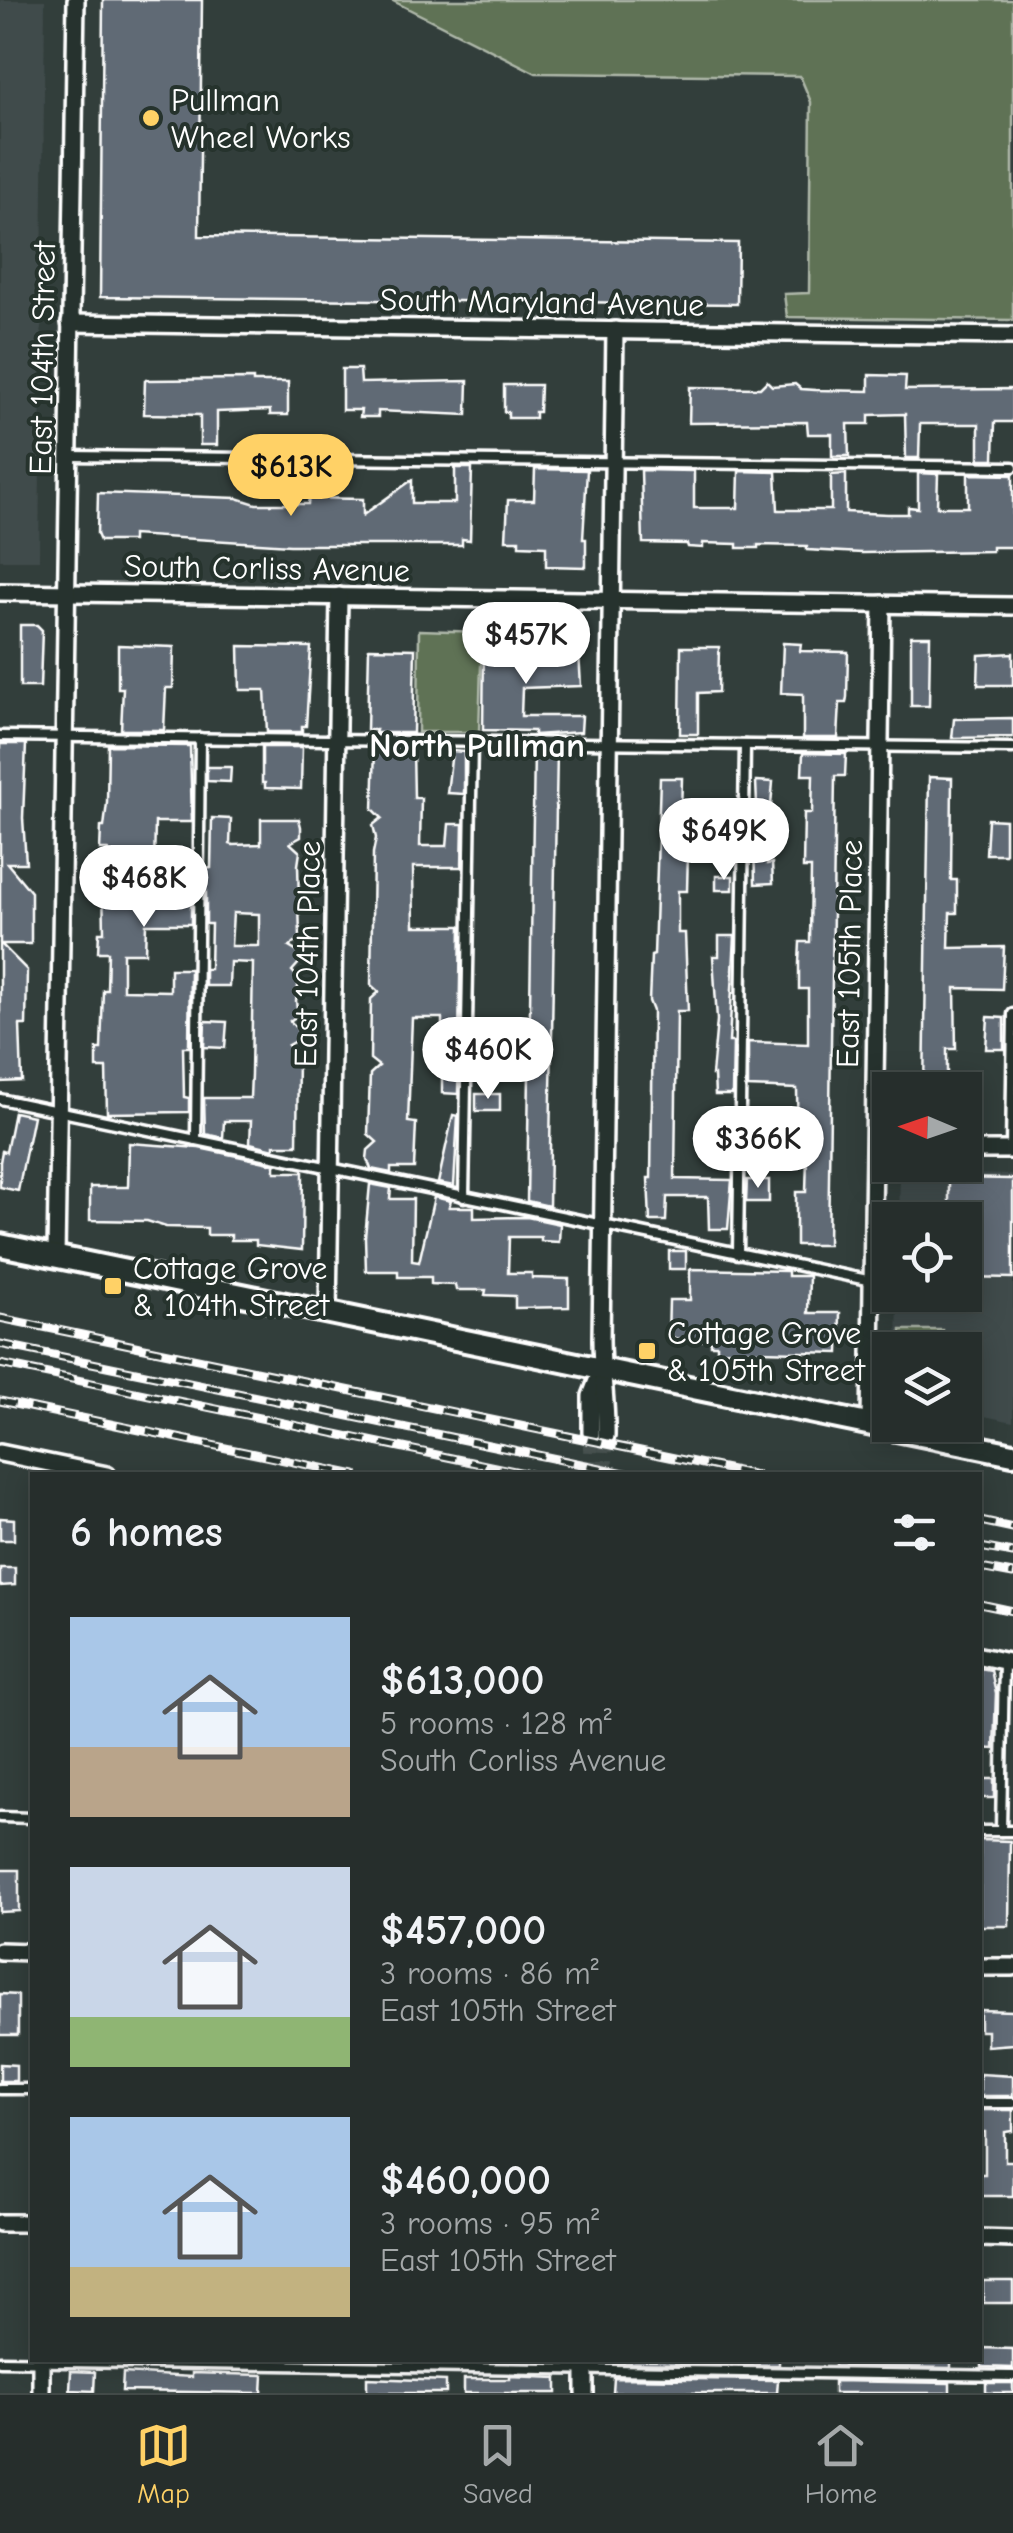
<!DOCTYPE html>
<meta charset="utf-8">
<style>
body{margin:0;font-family:"Comic Neue",sans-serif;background:#323a38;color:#f1f3f6;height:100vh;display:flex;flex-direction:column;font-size:38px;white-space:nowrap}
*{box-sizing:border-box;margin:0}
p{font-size:32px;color:#a4a8a9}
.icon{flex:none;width:55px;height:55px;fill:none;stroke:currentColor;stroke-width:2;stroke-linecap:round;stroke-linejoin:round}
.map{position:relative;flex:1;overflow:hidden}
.sheet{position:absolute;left:30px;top:1472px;width:952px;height:890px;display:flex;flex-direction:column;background:#262e2c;border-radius:0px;box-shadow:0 5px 25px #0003,0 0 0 2px #424a48}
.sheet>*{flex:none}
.needle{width:65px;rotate:272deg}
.buttons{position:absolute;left:872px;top:1072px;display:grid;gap:20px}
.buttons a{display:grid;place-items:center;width:110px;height:110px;border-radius:0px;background:#262e2c;box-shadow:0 5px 25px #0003,0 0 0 2px #424a48;font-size:50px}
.price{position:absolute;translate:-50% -85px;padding:0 22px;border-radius:35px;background:#fff;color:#222;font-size:32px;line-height:65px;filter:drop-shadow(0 2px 5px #0008)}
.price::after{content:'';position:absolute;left:50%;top:60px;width:30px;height:22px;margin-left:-15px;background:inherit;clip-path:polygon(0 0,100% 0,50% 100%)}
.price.current{background:#ffd166;color:#111}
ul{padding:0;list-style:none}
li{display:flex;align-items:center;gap:30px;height:250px;padding:0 40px}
li span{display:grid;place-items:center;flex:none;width:280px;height:200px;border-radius:0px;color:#555}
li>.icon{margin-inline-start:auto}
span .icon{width:120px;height:120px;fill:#fffc;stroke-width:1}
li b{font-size:42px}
h2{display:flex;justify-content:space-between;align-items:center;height:120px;padding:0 40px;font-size:42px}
.dock{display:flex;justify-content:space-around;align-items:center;height:140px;border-top:2px solid #424a48;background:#262e2c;font-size:28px;color:#a4a8a9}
.dock a{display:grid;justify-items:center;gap:5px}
.dock .current{color:#ffd166}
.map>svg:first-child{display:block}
.built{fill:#404b4c}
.green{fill:#5f7255;stroke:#afb8aa;stroke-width:2.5}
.building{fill:#606a74;stroke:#fff;stroke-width:2.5;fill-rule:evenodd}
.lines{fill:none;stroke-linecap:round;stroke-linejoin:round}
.minor-tunnel{stroke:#46514f;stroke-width:15;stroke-dasharray:15 8;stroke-linecap:butt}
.service-casing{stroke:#fff;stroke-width:15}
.minor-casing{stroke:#fff;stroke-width:22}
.tertiary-casing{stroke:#fff;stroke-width:28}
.service{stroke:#26332d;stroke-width:8}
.minor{stroke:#26332d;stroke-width:15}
.tertiary{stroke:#26332d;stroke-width:20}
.rail-casing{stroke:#fff;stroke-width:9}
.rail{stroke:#26332d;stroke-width:5;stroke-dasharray:15;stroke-linecap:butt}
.poi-dot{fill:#ffd166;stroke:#26332d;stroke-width:4}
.labels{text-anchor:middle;stroke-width:8;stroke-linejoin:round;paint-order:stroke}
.poi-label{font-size:32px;fill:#fff;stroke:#26332d;text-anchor:start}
.street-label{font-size:32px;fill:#fff;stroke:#26332d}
.neighbourhood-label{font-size:35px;font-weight:bold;fill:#fff;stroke:#26332d}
</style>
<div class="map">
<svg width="1013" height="2393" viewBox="0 0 1013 2393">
<rect width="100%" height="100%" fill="#323e3b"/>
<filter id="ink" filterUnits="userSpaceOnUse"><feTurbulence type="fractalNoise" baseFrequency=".01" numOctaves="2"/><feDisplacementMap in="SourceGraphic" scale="20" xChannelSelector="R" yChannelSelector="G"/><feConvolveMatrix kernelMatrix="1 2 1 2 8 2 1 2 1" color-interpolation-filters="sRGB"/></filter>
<g filter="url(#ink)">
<g class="built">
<polygon points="0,0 45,0 39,560 0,560"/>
<polygon points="900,1173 1013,1175 1013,1422 965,1412 965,1350 897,1350 898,1295 965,1295 965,1220 899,1220"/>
</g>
<g class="green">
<polygon points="391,0 1013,0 1013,320 787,317 784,294 809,293 811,102 800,76 536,73"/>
<polygon points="419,630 482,632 479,732 418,732"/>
<rect x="901" y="1330" width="42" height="20"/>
</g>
<g class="building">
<polygon points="103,0 202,0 199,236 738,243 737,304 100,297"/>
<polygon points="342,369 360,369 361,383 468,381 467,415 378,411 378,417 360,417 361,410 342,410"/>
<polygon points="869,375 906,376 905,390 1013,389 1013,422 995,422 994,459 979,459 979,424 920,424 919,458 906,458 905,414 869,415 869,424 848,424 849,456 832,456 832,434 808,434 807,422 689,423 690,387 760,388 767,381 772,386 795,384 801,389 815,390 869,391"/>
<polygon points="253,379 253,382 288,382 288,415 270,415 270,410 217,412 217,445 200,445 200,415 144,414 145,380"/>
<polygon points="504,385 540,385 539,412 535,412 535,418 508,418 508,412 504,412"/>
<polygon points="455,468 472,468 470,540 462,539 462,545 290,545 132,535 132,541 100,541 97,534 98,493 237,498 256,504 308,504 309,498 363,499 363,515 412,480 412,503 455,503"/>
<polygon points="535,469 587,470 583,539 586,539 586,567 546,566 546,546 519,545 519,540 506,540 508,500 534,500"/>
<polygon points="641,470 694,471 694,508 738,508 739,471 776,472 778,510 831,510 831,475 846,474 846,512 887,514 908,514 908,507 918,508 918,473 938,474 937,507 968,507 968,474 1013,475 1013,547 992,547 992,551 862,553 807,550 807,546 758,545 758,548 737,548 737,544 703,543 703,548 688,547 687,544 643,543"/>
<polygon points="20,625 37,625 42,630 40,687 20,687"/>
<polygon points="911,636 930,636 929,706 911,706"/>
<polygon points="783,643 801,644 800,651 848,652 847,697 846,703 840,703 838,738 803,738 803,694 781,693"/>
<polygon points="484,644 522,644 522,649 562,649 562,653 579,653 581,686 522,688 521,716 582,716 581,732 534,735 534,731 483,730"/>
<polygon points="118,645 174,647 173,688 166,688 164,730 121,730 123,688 118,688"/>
<polygon points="239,646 311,647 306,726 302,726 302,732 267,732 265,690 240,690"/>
<polygon points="681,647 719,647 718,692 698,693 698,734 680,734"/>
<polygon points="369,648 415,649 413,733 375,733 376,730 367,730"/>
<polygon points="1013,653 1013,685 978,685 979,655"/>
<polygon points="1013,718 1013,737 952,738 954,719"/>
<polygon points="0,744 26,744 23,818 26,863 7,863 31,892 31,944 1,944 27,970 26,1025 20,1025 22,1081 0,1082"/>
<polygon points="108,745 190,746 192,822 155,822 154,867 191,868 191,924 146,924 145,953 123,953 123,990 170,991 170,969 190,969 189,1047 183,1047 184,1097 189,1098 189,1112 107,1113 106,1068 97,1068 97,1049 101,1049 103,990 107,990 108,952 98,952 99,932 104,932 103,885 108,885 108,850 100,850 101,827 104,827 107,803"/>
<polygon points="262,747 302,747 301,789 265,788 265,783 262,783"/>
<polygon points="375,748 413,748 414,798 421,798 420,846 447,846 449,824 463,824 462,867 413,867 414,926 461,926 458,1094 442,1093 442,1018 412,1018 408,1122 416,1123 414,1168 391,1168 391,1173 371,1169 367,1159 368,1150 377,1142 368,1134 370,1074 379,1066 370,1059 371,999 379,992 371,985 373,853 376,838 373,825 382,818 373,809"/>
<polygon points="534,750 557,750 549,1206 527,1201"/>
<polygon points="452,751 464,752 464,794 447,793"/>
<polygon points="803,753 846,754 845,776 835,776 828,1245 796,1245 796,1192 806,1192 807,1156 798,1156 797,1089 748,1087 748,1042 808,1044 808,989 799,989 799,963 800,942 810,942 811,868 803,868 804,813 812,813 813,775 802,775"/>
<polygon points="207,767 231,767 230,782 207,781"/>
<polygon points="929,777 952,778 951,880 957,880 957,913 950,913 949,948 1004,947 1002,989 955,988 956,1049 947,1049 947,1090 924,1090"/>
<polygon points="660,778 682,778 680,851 688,851 687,891 678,891 678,933 685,933 688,1011 677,1011 675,1179 732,1180 728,1229 709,1229 708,1197 667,1197 666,1221 650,1221 648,1178 651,1178 653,1011 649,1001 651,956 654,955"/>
<polygon points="756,781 773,782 769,829 758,829"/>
<path d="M 212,818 L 231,819 L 230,844 L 233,845 L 261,844 L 261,819 L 299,819 L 301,827 L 301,837 L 290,843 L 300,852 L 298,865 L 300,938 L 289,947 L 299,953 L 299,963 L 292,971 L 299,979 L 296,1001 L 298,1015 L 290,1021 L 298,1029 L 297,1040 L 288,1045 L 298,1055 L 297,1145 L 274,1145 L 274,1149 L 250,1143 L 251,1121 L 224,1121 L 223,1138 L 205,1134 L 204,1098 L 250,1098 L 251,1074 L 253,963 L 230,962 L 229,986 L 205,986 L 205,969 L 210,969 L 211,924 L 206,924 L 206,869 L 211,868 ZM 233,913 L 259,914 L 259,946 L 231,946 Z"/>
<polygon points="988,819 1005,820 1005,854 986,854"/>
<polygon points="768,838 767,864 772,863 773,883 755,884 754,839"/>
<rect x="716" y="876" width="17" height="14"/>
<polygon points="719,936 735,936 729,1042 733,1042 732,1095 715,1095 714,1075 712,1075 717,1020 713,956 719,956"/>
<polygon points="988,1017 1004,1018 1004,1049 986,1049"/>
<polygon points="205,1021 227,1022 225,1048 204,1047"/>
<rect x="476" y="1094" width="24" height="17"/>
<polygon points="14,1112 33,1116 18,1191 0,1187 0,1162 2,1151 6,1152"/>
<polygon points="453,1115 458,1116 454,1186 438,1183"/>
<polygon points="129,1143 199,1148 275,1164 275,1172 303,1172 302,1250 256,1245 256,1240 231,1240 231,1235 207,1235 207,1228 166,1227 147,1221 90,1220 90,1187 128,1187"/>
<polygon points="949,1178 1013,1179 1013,1278 965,1277 965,1220 949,1220"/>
<polygon points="747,1180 769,1180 769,1202 746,1202"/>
<polygon points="370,1184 391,1188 390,1199 413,1199 412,1261 419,1262 434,1197 451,1201 449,1207 474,1207 474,1218 527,1217 560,1224 559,1242 541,1241 541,1237 509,1237 508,1273 532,1273 532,1278 569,1279 569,1307 515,1308 515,1296 485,1295 486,1290 456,1290 455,1285 431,1284 431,1277 398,1277 398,1271 366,1271 365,1237"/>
<rect x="669" y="1251" width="17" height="18"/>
<polygon points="690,1269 788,1271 788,1276 809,1276 808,1313 840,1313 839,1353 717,1350 717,1345 711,1345 711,1341 668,1338 669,1300 690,1300"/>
<polygon points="0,1518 14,1519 14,1540 0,1540"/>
<polygon points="0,1568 15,1568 15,1585 0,1586"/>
<polygon points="980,1668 991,1670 996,1693 994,1749 980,1748"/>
<rect x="980" y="1779" width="14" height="19"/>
<polygon points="980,1840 1010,1841 1009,1926 980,1926"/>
<polygon points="0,1870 19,1870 19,1911 0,1912"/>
<polygon points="0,1994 18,1995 18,2035 0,2035"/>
<polygon points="980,2010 1013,2011 1013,2044 987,2046 987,2031 980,2031"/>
<polygon points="0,2064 16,2065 16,2081 0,2081"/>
<polygon points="980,2074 1013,2076 1013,2096 980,2096"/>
<polygon points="980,2110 1013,2110 1013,2131 1005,2132 1005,2161 1013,2161 1013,2196 980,2196 980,2174 985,2174 985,2132 980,2132"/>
<rect x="983" y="2281" width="30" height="22"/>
<polygon points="982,2348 1013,2349 1013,2368 982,2367"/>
<polygon points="614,2360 779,2360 779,2365 614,2363"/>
<polygon points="834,2360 951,2360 951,2368 834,2366"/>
<polygon points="71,2371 95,2372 94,2391 70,2390"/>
<polygon points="123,2373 192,2377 192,2373 263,2375 262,2393 122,2391"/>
<polygon points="510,2376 557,2378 557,2393 464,2393 464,2379 510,2379"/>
<polygon points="367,2378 446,2381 446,2393 367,2393"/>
<polygon points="614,2378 778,2380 777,2393 613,2393"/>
<polygon points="834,2381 950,2383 950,2393 834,2393"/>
<rect x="986" y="2383" width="27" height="10"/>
</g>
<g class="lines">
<g class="minor-tunnel">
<polyline points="590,1475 591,1433"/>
<polyline points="605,1475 606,1436"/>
</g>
<defs>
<g id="service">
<polyline points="68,456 1013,467"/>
<polyline points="0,736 1013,748"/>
<polyline points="0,1099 872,1281"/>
<polyline points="196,1140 200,738"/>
<polyline points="1011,1150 1013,1014"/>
<polyline points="464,1197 472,742"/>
<polyline points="738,1254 745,745"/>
<polyline points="0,1817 32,1818"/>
<polyline points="980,1831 1013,1831"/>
<polyline points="1001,1831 1004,1661"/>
<polyline points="0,2089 32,2089"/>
<polyline points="980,2103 1013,2103"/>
<polyline points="0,2361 1013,2376"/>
</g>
<g id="minor">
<polyline points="70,323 1013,336"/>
<polyline points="0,592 1013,606"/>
<polyline points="965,1150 1013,1150"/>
<polyline points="56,1256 76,0"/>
<polyline points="328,1313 339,596"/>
<polyline points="870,1424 882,604"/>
<polyline points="591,1433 591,1396 600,1373"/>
<path d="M 606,1436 C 607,1403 601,1372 601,1339 L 615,330"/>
<polyline points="0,1453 107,1475"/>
<polyline points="980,1656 1013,1663"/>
<polyline points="0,1951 32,1952"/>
<polyline points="980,1967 1013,1967"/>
<polyline points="0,2223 32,2223"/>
<polyline points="980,2238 1013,2239"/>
<polyline points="41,2393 41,2360"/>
<polyline points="585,2393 585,2360"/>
</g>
<polyline id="tertiary" points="0,1245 1013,1454"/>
</defs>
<use href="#service" class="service-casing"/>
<use href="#minor" class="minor-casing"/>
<use href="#tertiary" class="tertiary-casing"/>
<use href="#service" class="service"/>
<use href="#minor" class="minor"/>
<use href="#tertiary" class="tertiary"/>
<defs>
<g id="rail">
<polyline points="0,1318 756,1475"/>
<polyline points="0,1344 634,1475"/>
<polyline points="0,1364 534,1475"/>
<polyline points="0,1401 356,1475"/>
<polyline points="980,1521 1013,1528"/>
<polyline points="980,1547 1013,1553"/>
<polyline points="980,1568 1013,1574"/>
<polyline points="980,1604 1013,1611"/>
</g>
</defs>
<use href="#rail" class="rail-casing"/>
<use href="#rail" class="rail"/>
</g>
</g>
<g class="poi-dot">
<circle cx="151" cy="118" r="10"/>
<rect x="103" y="1276" width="20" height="20" rx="5"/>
<rect x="637" y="1341" width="20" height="20" rx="5"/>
</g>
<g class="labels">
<g class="poi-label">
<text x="171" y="111">Pullman<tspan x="171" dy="37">Wheel Works</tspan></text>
<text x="133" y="1279">Cottage Grove<tspan x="133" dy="37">&amp; 104th Street</tspan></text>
<text x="667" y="1344">Cottage Grove<tspan x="667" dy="37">&amp; 105th Street</tspan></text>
</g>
<g class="street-label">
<text transform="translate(542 302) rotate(1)" y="11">South Maryland Avenue</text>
<text transform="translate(42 358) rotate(-89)" y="11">East 104th Street</text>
<text transform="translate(267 568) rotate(1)" y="11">South Corliss Avenue</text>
<text transform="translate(307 954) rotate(-89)" y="11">East 104th Place</text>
<text transform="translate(849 954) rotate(-89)" y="11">East 105th Place</text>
</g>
<g class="neighbourhood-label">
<text x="477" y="757">North Pullman</text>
</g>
</g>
</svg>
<div class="buttons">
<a><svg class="needle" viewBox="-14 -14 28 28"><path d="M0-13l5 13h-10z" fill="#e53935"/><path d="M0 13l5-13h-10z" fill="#a4a8a9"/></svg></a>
<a><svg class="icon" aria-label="locate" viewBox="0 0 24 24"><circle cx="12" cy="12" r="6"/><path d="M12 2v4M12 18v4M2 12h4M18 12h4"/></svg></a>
<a><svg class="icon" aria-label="layers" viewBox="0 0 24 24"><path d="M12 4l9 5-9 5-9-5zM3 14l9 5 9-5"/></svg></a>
</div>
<b class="price current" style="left:291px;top:519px">$613K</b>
<b class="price" style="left:526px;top:687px">$457K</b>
<b class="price" style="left:724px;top:883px">$649K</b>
<b class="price" style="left:144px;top:930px">$468K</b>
<b class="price" style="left:488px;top:1102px">$460K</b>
<b class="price" style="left:758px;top:1191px">$366K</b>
<section class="sheet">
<h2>6 homes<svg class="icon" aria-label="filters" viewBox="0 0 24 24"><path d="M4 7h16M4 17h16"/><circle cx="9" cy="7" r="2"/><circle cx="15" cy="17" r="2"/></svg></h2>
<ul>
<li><span style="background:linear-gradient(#a9c7e8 65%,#b9a48a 0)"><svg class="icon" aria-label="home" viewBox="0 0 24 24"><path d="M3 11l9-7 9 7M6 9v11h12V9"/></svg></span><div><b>$613,000</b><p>5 rooms · 128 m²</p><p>South Corliss Avenue</p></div></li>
<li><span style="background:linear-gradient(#c9d6e8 75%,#8fb573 0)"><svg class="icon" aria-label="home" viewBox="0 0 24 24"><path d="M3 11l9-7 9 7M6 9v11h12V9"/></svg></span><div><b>$457,000</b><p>3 rooms · 86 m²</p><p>East 105th Street</p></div></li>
<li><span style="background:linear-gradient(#a9c7e8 75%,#c2b280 0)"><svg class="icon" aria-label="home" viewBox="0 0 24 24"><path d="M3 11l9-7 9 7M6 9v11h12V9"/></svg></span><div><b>$460,000</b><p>3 rooms · 95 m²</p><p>East 105th Street</p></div></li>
</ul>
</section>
</div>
<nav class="dock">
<a class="current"><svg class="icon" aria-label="map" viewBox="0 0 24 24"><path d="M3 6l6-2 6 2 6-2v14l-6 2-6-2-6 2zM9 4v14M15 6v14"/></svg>Map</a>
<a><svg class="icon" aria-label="saved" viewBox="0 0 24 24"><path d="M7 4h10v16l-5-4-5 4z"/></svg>Saved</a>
<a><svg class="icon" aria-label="home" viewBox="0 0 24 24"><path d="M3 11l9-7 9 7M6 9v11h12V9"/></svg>Home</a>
</nav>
